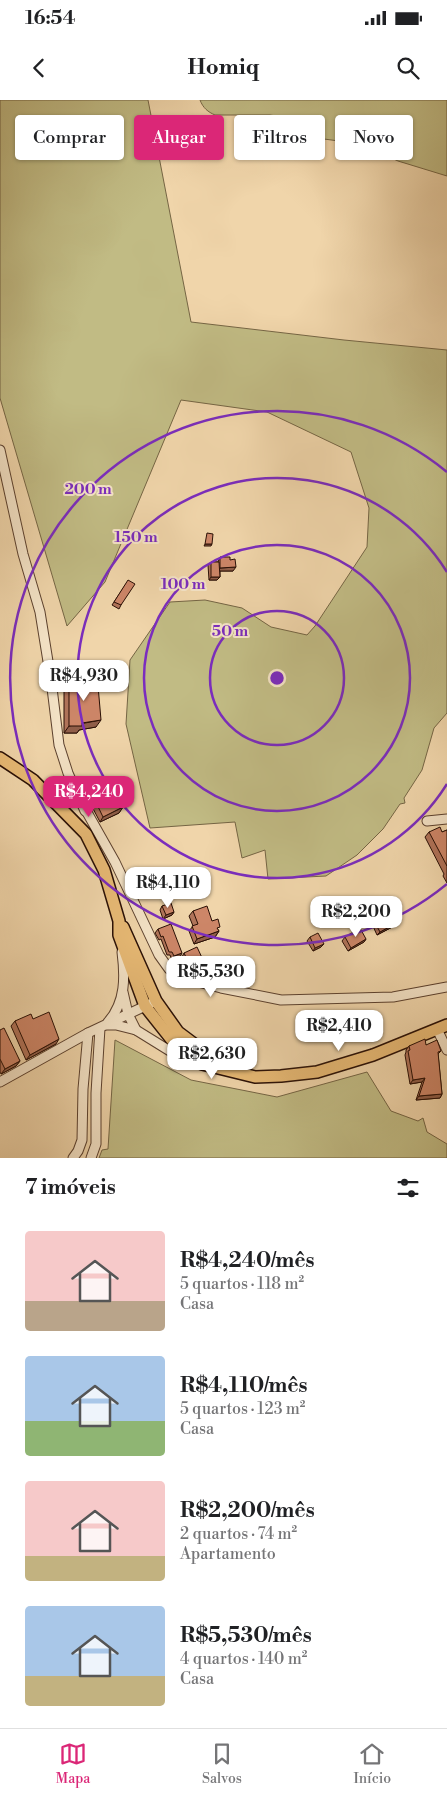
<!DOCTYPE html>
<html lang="pt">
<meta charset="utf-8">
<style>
body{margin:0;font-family:"Libre Bodoni",serif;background:#f2f2f2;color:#202124;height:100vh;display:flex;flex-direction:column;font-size:19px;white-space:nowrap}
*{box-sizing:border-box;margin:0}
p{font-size:16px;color:#757577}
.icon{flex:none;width:28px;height:28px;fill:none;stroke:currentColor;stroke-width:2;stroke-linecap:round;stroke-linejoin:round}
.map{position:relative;height:1058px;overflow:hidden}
.details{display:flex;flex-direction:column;background:#fff;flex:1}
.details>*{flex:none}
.hud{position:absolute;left:15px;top:15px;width:418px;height:45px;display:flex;gap:10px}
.price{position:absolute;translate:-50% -42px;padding:0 11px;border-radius:10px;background:#fff;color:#222;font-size:16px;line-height:32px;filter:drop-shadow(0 1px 2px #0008)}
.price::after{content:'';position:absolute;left:50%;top:30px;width:15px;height:11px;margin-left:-8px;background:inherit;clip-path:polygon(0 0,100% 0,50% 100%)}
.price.current{background:#db2777;color:#fff}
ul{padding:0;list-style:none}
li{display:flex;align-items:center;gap:15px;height:125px;padding:0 25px}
li span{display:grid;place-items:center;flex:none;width:140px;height:100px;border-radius:5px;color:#555}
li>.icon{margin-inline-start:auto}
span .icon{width:60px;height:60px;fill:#fffc;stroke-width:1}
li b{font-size:21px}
h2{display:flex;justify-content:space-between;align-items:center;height:60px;padding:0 25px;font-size:21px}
.pill{padding:0 18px;border-radius:5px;background:#fff;box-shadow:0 1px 4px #0004;font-size:18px;line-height:45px}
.pill.current{background:#db2777;color:#fff}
.status{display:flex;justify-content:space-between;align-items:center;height:35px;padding:0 25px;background:#fff;direction:ltr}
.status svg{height:14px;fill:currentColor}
header{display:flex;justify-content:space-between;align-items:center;height:65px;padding:0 25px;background:#fff;font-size:22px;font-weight:800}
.tab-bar{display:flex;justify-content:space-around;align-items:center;height:70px;border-top:1px solid #e0e0e0;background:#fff;font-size:14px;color:#757577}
.tab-bar a{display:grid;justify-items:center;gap:2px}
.tab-bar .current{color:#db2777}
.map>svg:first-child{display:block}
.green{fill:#c1bb84;stroke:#756544}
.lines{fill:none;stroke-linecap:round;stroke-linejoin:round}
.minor-casing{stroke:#5b402e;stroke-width:11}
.major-casing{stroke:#290f05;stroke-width:14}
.minor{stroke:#f5e4c8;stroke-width:9}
.major{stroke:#e8ba75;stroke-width:11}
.wall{fill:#b07359;stroke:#290f05}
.shaded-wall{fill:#905e49;stroke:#290f05}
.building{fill:#cd8668;stroke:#290f05}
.ring{fill:none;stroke:#7b2cbf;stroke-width:2.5}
.centre{fill:#7b2cbf;stroke:#f5e4c8;stroke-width:2.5}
.ring-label{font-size:15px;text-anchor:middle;font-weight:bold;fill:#7b2cbf;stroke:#f5e4c8;stroke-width:4;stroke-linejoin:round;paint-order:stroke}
</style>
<div class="status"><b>16:54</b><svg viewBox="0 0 49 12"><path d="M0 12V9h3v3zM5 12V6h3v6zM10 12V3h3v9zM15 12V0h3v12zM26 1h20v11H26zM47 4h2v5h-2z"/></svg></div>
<header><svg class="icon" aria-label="back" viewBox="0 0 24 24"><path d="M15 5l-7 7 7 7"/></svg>Homiq<svg class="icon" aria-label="search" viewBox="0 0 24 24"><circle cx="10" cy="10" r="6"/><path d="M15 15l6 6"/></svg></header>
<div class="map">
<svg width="447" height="1058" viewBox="0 0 447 1058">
<rect width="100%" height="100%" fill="#f0d5aa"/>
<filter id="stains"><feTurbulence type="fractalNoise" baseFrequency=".004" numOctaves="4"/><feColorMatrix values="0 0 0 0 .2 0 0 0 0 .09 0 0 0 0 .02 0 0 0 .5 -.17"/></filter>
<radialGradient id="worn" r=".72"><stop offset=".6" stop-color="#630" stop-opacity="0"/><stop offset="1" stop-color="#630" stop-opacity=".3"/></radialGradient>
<g class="green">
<polygon points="0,0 148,0 191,222 344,240 447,250 447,613 434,628 422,670 404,698 405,703 400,704 383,729 357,755 326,776 268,779 265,750 242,758 235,722 150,728 126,624 130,560 170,502 205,500 242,508 271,527 307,535 315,526 367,447 369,408 351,352 267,312 181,300 105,482 67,526 0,298"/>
<path d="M 200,0 L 447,0 L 447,76 L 398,61 L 361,44 L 324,39 L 305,25 L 289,18 L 270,15 L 215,15 C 208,12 203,8 200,0 Z"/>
<polygon points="115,940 191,980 277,997 367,972 391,1011 418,1021 423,1018 427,1032 447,1044 447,1058 99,1058 102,1050 108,1049"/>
</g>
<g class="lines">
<defs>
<g id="minor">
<polyline points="0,350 23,454 40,512 51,580 59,645 68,673 85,711"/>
<polyline points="84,707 115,762 159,855 169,869 183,878 221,888 281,900 393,897 447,887"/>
<polyline points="427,721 447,719"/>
<polyline points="123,892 128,914 136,930"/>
<path d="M 108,922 C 126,902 125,876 122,852"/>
<polyline points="107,925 116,925 136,930 178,956 199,964"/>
<polyline points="437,929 447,950"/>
<polyline points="0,982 88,933 156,901"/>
<polyline points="73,1058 78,1051 82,1040 83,989 88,933"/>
<polyline points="91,1058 96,1044 96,993 100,928"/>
</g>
<g id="major">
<polyline points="0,658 33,680 86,734 104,770 119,821 119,835 145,906 172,940 202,964 255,977 281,976 317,972 373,955 447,925"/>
<polyline points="123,827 156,901 178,932 226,968"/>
</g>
</defs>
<use href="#minor" class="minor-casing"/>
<use href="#major" class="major-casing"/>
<use href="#minor" class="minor"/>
<use href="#major" class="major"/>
</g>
<g class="wall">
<polygon points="220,457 233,471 220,471 220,477 217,480 209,480 208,465 211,462 218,462"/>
<polygon points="126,484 121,505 119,509 112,505"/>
<polygon points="86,575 96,627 79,630 77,633 64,633 64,591 69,584 81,584 81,582"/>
<polygon points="91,692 121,700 119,701 123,707 119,713 100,722 87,697"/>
<polygon points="447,730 447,783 443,776 444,774 425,737 429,732 442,732"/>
<polygon points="162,806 174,812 172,815 163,819 160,810"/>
<polygon points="193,811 212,821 219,831 215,837 194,844 189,831 193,826 189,816"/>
<polygon points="374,821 398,824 377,835 372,824"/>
<polygon points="158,829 180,857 172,860 170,855 167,855 161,839 159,840 155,833"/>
<polygon points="310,837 324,844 321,847 313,851 307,841"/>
<polygon points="345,837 366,839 364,842 348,851 342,841"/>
<polygon points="184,853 204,862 201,866 198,867 196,872 189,873 182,857"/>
<polygon points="33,919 56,944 26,960 11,926 15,921"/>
<polygon points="0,930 20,961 16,966 1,974 0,972"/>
<polygon points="426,945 441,951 438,954 442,994 440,998 416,1000 422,982 410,984 405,955 406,952 406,950 409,946"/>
</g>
<g class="shaded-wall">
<polygon points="205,444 212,444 211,446 204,446"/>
<polygon points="236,467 233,471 218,471 220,468"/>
<polygon points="211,477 220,477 217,480 209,480"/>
<polygon points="101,620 96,627 79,630 77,633 64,633 69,626"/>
<polygon points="125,695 121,700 114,703 118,698"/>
<polygon points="123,707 119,713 100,722 103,717"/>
<polygon points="174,812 172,815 163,819 166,815"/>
<polygon points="400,821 398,824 377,835 380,832"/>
<polygon points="219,831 215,837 194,844 197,839"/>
<polygon points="366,839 364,842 348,851 351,848"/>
<polygon points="324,844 321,847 313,851 315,848"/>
<polygon points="182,853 180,857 172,860 174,856"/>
<polygon points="204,862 201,866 194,869 197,865"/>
<polygon points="198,868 196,872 189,873 192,870"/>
<polygon points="59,939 56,944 26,960 30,955"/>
<polygon points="20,961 16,966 1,974 5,969"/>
<polygon points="425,978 422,982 410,984 413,980"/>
<polygon points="442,994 440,998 416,1000 419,996"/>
</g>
<g class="building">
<polygon points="207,433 213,434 212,444 205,444"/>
<polygon points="220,457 230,457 230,460 235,459 236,467 220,468"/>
<polygon points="211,462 219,462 220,477 211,477"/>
<polygon points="128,480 135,484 121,505 114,502"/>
<polygon points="97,574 101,620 82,623 82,626 69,626 69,584 87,584 86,575"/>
<polygon points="111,682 114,688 119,685 125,695 118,698 123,707 103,717 91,692"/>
<polygon points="440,727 442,732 447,730 447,766 429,732"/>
<polygon points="171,803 174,812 166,815 162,806"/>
<polygon points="207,806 212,821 218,819 220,827 217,828 219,831 197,839 192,826 198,824 193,811"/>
<polygon points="394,810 400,821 380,832 374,821"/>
<polygon points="171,824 182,853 174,856 172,852 169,852 163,836 161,837 158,829"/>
<polygon points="360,828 366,839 351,848 345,837"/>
<polygon points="318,833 324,844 315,848 310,837"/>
<polygon points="197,847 204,862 197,865 198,868 192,870 184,853"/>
<polygon points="49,912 59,939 30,955 15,921 31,914 33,919"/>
<polygon points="4,928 20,961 5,969 0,959 0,930"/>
<polygon points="425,939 426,945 437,940 441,951 438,952 442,994 419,996 425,978 413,980 408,951 410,950 409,946"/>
</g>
<g class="ring">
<circle cx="277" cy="578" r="67"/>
<circle cx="277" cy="578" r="133"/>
<path d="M447 684A200 200 0 1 1 447 472"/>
<path d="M447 784A267 267 0 1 1 447 372"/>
</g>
<circle cx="277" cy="578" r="8" class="centre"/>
<g class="ring-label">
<text x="88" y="394">200 m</text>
<text x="136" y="442">150 m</text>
<text x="183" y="489">100 m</text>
<text x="230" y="536">50 m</text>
</g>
<rect width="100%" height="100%" filter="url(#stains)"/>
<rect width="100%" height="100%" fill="url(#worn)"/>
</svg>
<b class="price" style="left:84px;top:602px">R$4,930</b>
<b class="price current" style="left:89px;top:718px">R$4,240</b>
<b class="price" style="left:168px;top:809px">R$4,110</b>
<b class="price" style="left:356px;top:838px">R$2,200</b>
<b class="price" style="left:211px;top:898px">R$5,530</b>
<b class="price" style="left:339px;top:952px">R$2,410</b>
<b class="price" style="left:212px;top:980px">R$2,630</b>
<div class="hud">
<a class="pill">Comprar</a>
<a class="pill current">Alugar</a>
<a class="pill">Filtros</a>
<a class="pill">Novo</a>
</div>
</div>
<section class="details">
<h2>7 imóveis<svg class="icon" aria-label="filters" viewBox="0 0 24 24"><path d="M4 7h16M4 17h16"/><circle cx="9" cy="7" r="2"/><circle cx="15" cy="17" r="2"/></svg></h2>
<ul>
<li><span style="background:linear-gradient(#f6c9c9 70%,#b9a48a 0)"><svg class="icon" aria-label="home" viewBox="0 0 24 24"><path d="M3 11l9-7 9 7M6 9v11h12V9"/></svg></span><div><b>R$4,240/mês</b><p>5 quartos · 118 m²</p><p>Casa</p></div></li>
<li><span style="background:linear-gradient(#a9c7e8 65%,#8fb573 0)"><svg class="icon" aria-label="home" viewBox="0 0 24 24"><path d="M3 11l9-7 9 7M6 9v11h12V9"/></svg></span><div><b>R$4,110/mês</b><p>5 quartos · 123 m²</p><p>Casa</p></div></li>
<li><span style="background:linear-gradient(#f6c9c9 75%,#c2b280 0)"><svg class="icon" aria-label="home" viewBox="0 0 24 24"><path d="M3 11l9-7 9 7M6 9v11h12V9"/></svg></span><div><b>R$2,200/mês</b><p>2 quartos · 74 m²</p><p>Apartamento</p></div></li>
<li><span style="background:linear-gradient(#a9c7e8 70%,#c2b280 0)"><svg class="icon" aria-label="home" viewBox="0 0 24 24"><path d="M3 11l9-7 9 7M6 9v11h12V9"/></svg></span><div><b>R$5,530/mês</b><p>4 quartos · 140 m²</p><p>Casa</p></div></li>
</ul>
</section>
<nav class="tab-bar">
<a class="current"><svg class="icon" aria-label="map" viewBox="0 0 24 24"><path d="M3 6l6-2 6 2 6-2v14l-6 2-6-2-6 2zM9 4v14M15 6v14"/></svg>Mapa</a>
<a><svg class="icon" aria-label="saved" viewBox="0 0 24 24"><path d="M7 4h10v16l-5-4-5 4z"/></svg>Salvos</a>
<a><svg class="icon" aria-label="home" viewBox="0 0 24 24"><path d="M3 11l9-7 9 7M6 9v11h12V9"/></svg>Início</a>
</nav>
